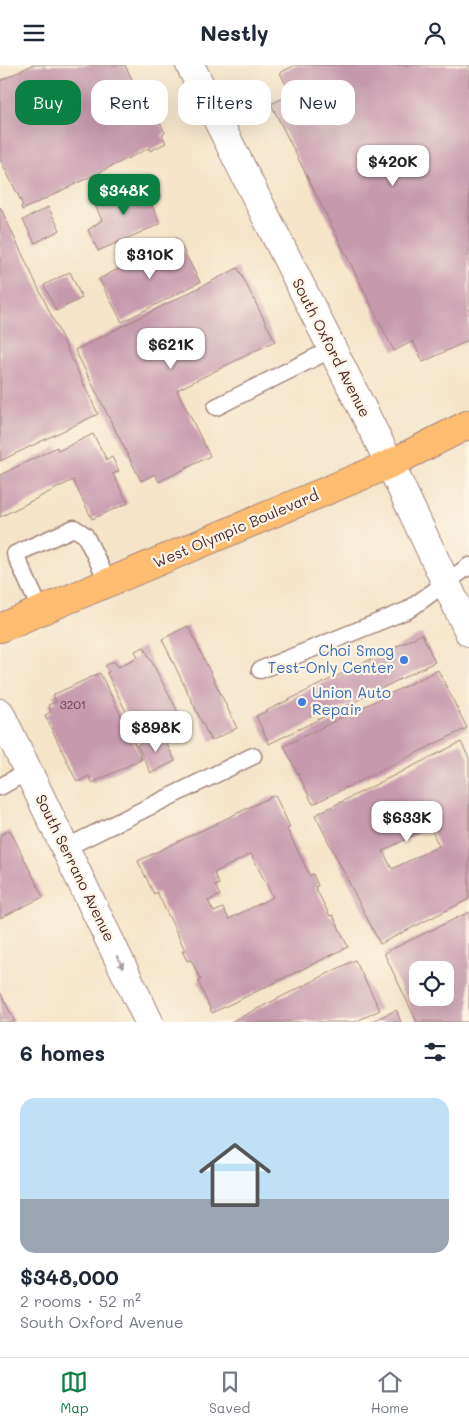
<!DOCTYPE html>
<meta charset="utf-8">
<style>
body{margin:0;font-family:Mali,sans-serif;background:#f6f6f7;color:#1f2937;height:100vh;display:flex;flex-direction:column;font-size:19px;white-space:nowrap}
*{box-sizing:border-box;margin:0}
p{font-size:16px;color:#747a83}
.icon{flex:none;width:28px;height:28px;fill:none;stroke:currentColor;stroke-width:2;stroke-linecap:round;stroke-linejoin:round}
.map{position:relative;height:957px;overflow:hidden}
.panel{display:flex;flex-direction:column;background:#fff;flex:1}
.panel>*{flex:none}
.banner{position:absolute;left:15px;top:15px;width:440px;height:45px;display:flex;gap:10px}
.buttons{position:absolute;left:409px;top:896px;display:grid;gap:10px}
.buttons a{display:grid;place-items:center;width:45px;height:45px;border-radius:10px;background:#fff;box-shadow:0 5px 20px #0002;font-size:25px}
.price{position:absolute;translate:-50% -42px;padding:0 11px;border-radius:10px;background:#fff;color:#222;font-size:16px;line-height:32px;filter:drop-shadow(0 1px 2px #0008)}
.price::after{content:'';position:absolute;left:50%;top:30px;width:15px;height:11px;margin-left:-8px;background:inherit;clip-path:polygon(0 0,100% 0,50% 100%)}
.price.current{background:#0b8043;color:#fff}
ul{padding:0;list-style:none}
li{display:grid;align-content:center;gap:10px;height:265px;padding:0 20px}
li+li{border-top:1px solid #e0e1e3}
li span{display:grid;place-items:center;height:155px;border-radius:15px;color:#555}
li>.icon{margin-inline-start:auto}
span .icon{width:90px;height:90px;fill:#fffc;stroke-width:1}
li b{font-size:21px}
h2{display:flex;justify-content:space-between;align-items:center;height:60px;padding:0 20px;font-size:21px}
.pill{padding:0 18px;border-radius:15px;background:#fff;box-shadow:0 5px 20px #0002;font-size:18px;line-height:45px}
.pill.current{background:#0b8043;color:#fff}
header{display:flex;justify-content:space-between;align-items:center;height:65px;padding:0 20px;background:#fff;font-size:22px;font-weight:700}
.dock{display:flex;justify-content:space-around;align-items:center;height:70px;border-top:1px solid #e0e1e3;background:#fff;font-size:14px;color:#747a83}
.dock a{display:grid;justify-items:center;gap:2px}
.dock .current{color:#0b8043}
.map>svg:first-child{display:block}
.building{fill:#c699ad;fill-rule:evenodd}
.lines{fill:none;stroke-linecap:round;stroke-linejoin:round}
.lane-casing{stroke:#9f827a;stroke-width:19}
.street-casing{stroke:#9f827a;stroke-width:30}
.primary-casing{stroke:#9f827a;stroke-width:30}
.lane{stroke:#fff;stroke-width:16}
.street{stroke:#fff;stroke-width:28}
.primary{stroke:#febc70;stroke-width:28}
.oneway{fill:#ae9aa0}
.shop-dot{fill:#3f7fe0;stroke:#fcf5e5;stroke-width:2}
.labels{text-anchor:middle;stroke-width:4.5;stroke-linejoin:round;paint-order:stroke}
.number-label{font-size:12px;fill:#693e4c}
.street-label{font-size:15px;fill:#4a1f2b;stroke:#fcf5e5}
.shop-label{font-size:15px;fill:#366cbe;stroke:#fcf5e5;text-anchor:end}
</style>
<header><svg class="icon" aria-label="menu" viewBox="0 0 24 24"><path d="M4 6h16M4 12h16M4 18h16"/></svg>Nestly<svg class="icon" aria-label="person" viewBox="0 0 24 24"><circle cx="12" cy="8" r="4"/><path d="M4 21q1-7 8-7t8 7"/></svg></header>
<div class="map">
<svg width="469" height="957" viewBox="0 0 469 957">
<rect width="100%" height="100%" fill="#fcf5e5"/>
<filter id="ink" filterUnits="userSpaceOnUse"><feTurbulence type="fractalNoise" baseFrequency=".02" numOctaves="2"/><feDisplacementMap in="SourceGraphic" scale="10" xChannelSelector="R" yChannelSelector="G"/><feConvolveMatrix kernelMatrix="1 2 1 2 8 2 1 2 1" color-interpolation-filters="sRGB"/></filter>
<filter id="wash" filterUnits="userSpaceOnUse"><feTurbulence type="fractalNoise" baseFrequency=".0096" numOctaves="4" result="noise"/><feDisplacementMap in="SourceGraphic" scale="20" xChannelSelector="R" yChannelSelector="G"/><feGaussianBlur stdDeviation="1.12" result="paint"/><feColorMatrix in="noise" values="0 0 0 0 0 0 0 0 0 0 0 0 0 0 0 0 0 1.4 0 .05"/><feComposite in="paint" operator="in"/></filter>
<g filter="url(#wash)">
<rect width="100%" height="100%" fill="#f4e4c8"/>
<g id="blocks">
<g class="building">
<polygon points="32,0 125,0 140,31 146,28 165,68 162,70 166,78 150,86 149,83 22,145 21,141 23,140 0,94 0,16"/>
<polygon points="295,0 469,0 469,275 423,297 413,276 394,286 271,39 291,29 280,8"/>
<polygon points="125,120 130,120 132,124 139,121 140,124 144,123 146,126 157,124 161,134 151,138 160,159 98,186 88,165 102,155 95,140 104,136 106,129"/>
<polygon points="0,142 98,349 0,396"/>
<polygon points="48,142 60,165 35,178 23,155"/>
<polygon points="177,173 200,217 122,257 99,214"/>
<polygon points="238,203 275,276 177,325 210,391 159,417 155,409 141,416 75,285"/>
<polygon points="70,207 82,233 56,246 44,220"/>
<polygon points="93,369 107,395 112,392 119,406 113,409 128,438 92,454 73,415 0,452 0,410 57,382 58,386"/>
<polygon points="188,561 237,663 211,676 162,574"/>
<polygon points="422,569 435,597 269,679 256,651"/>
<polygon points="144,582 180,651 138,671 107,608 109,607 105,601 114,596 118,602 138,592 135,586"/>
<polygon points="438,605 467,663 313,739 284,681"/>
<polygon points="100,608 142,694 92,718 89,711 77,717 45,650 51,647 48,640 56,637 53,630"/>
<polygon points="157,670 159,673 163,671 175,696 151,708 137,680"/>
<path d="M 461,677 L 469,693 L 469,834 L 380,879 L 315,750 ZM 430,762 L 439,781 L 392,804 L 383,786 Z"/>
<path d="M 275,730 L 290,762 L 287,764 L 310,811 L 313,809 L 318,821 L 315,822 L 330,851 L 333,850 L 348,882 L 212,948 L 198,916 L 201,915 L 191,895 L 187,896 L 182,886 L 185,885 L 157,827 L 154,829 L 138,796 ZM 251,789 L 273,832 L 229,854 L 223,843 L 214,847 L 208,836 L 220,830 L 215,821 L 219,819 L 214,808 Z"/>
<polygon points="10,765 43,832 0,853 0,770"/>
<path d="M 469,847 L 469,957 L 417,957 L 384,888 ZM 418,905 L 445,905 L 445,932 L 418,932 Z"/>
<polygon points="355,895 380,945 355,957 231,957"/>
<polygon points="0,927 15,957 0,957"/>
<polygon points="396,945 401,957 371,957"/>
</g>
</g>
</g>
<g filter="url(#ink)">
<use href="#blocks" fill-opacity="0" stroke="#9f827a" stroke-width="1"/>
<g class="lines">
<defs>
<g id="lane">
<polyline points="216,342 332,284"/>
<polyline points="41,546 15,489 74,463 85,470 108,517"/>
<polyline points="260,605 408,545 469,501"/>
<polyline points="0,722 28,706"/>
<polyline points="65,783 253,691"/>
</g>
<g id="street">
<polyline points="190,0 390,399 469,567"/>
<polyline points="0,648 149,957"/>
</g>
<polyline id="primary" points="0,563 390,399 469,359"/>
</defs>
<use href="#lane" class="lane-casing"/>
<use href="#street" class="street-casing"/>
<use href="#primary" class="primary-casing"/>
<use href="#lane" class="lane"/>
<use href="#street" class="street"/>
<use href="#primary" class="primary"/>
</g>
<defs><path id="oneway-solid" d="M-6-.8H1V-3.2L6.5 0L1 3.2V.8H-6Z" transform="scale(1.25)"/></defs>
<use class="oneway" href="#oneway-solid" transform="translate(120 897) rotate(64)"/>
</g>
<g class="shop-dot">
<circle cx="404" cy="595" r="5"/>
<circle cx="302" cy="637" r="5"/>
</g>
<g class="labels">
<g class="number-label">
<text x="73" y="644">3201</text>
</g>
<g class="street-label">
<text transform="translate(331 283) rotate(63)" y="5">South Oxford Avenue</text>
<text transform="translate(236 464) rotate(-23)" y="5">West Olympic Boulevard</text>
<text transform="translate(75 803) rotate(64)" y="5">South Serrano Avenue</text>
</g>
<g class="shop-label">
<text x="394" y="591">Choi Smog<tspan x="394" dy="17">Test-Only Center</tspan></text>
<text x="312" y="633" text-anchor="start">Union Auto<tspan x="312" dy="17">Repair</tspan></text>
</g>
</g>
</svg>
<div class="buttons">
<a><svg class="icon" aria-label="locate" viewBox="0 0 24 24"><circle cx="12" cy="12" r="6"/><path d="M12 2v4M12 18v4M2 12h4M18 12h4"/></svg></a>
</div>
<b class="price" style="left:393px;top:122px">$420K</b>
<b class="price current" style="left:124px;top:151px">$348K</b>
<b class="price" style="left:150px;top:215px">$310K</b>
<b class="price" style="left:171px;top:305px">$621K</b>
<b class="price" style="left:156px;top:688px">$898K</b>
<b class="price" style="left:407px;top:778px">$633K</b>
<div class="banner">
<a class="pill current">Buy</a>
<a class="pill">Rent</a>
<a class="pill">Filters</a>
<a class="pill">New</a>
</div>
</div>
<section class="panel">
<h2>6 homes<svg class="icon" aria-label="filters" viewBox="0 0 24 24"><path d="M4 7h16M4 17h16"/><circle cx="9" cy="7" r="2"/><circle cx="15" cy="17" r="2"/></svg></h2>
<ul>
<li><span style="background:linear-gradient(#bfe0f5 65%,#9aa5b1 0)"><svg class="icon" aria-label="home" viewBox="0 0 24 24"><path d="M3 11l9-7 9 7M6 9v11h12V9"/></svg></span><div><b>$348,000</b><p>2 rooms · 52 m²</p><p>South Oxford Avenue</p></div></li>
</ul>
</section>
<nav class="dock">
<a class="current"><svg class="icon" aria-label="map" viewBox="0 0 24 24"><path d="M3 6l6-2 6 2 6-2v14l-6 2-6-2-6 2zM9 4v14M15 6v14"/></svg>Map</a>
<a><svg class="icon" aria-label="saved" viewBox="0 0 24 24"><path d="M7 4h10v16l-5-4-5 4z"/></svg>Saved</a>
<a><svg class="icon" aria-label="home" viewBox="0 0 24 24"><path d="M3 11l9-7 9 7M6 9v11h12V9"/></svg>Home</a>
</nav>
